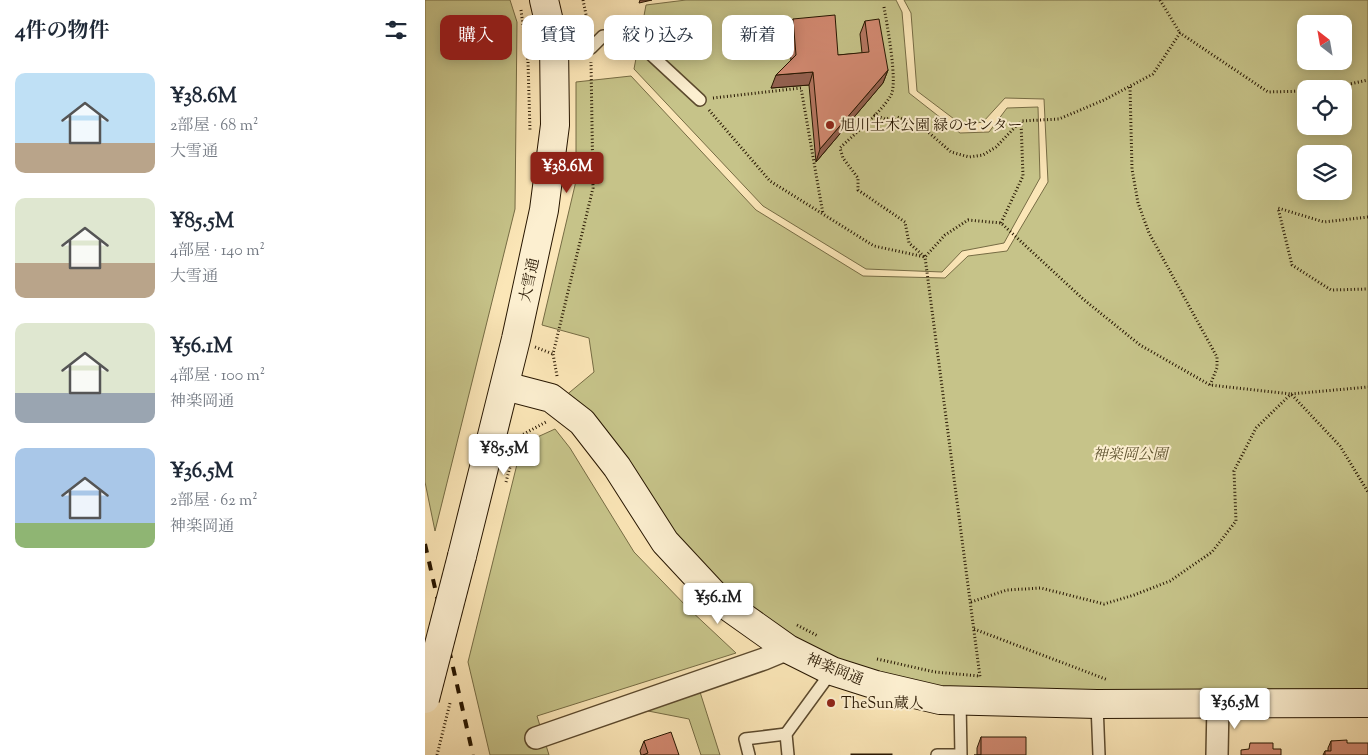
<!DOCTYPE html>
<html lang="ja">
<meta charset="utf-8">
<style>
body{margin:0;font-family:"Sorts Mill Goudy","Noto Serif JP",serif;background:#f6f6f7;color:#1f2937;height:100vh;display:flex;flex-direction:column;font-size:19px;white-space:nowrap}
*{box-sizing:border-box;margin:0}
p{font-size:16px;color:#747a83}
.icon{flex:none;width:28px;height:28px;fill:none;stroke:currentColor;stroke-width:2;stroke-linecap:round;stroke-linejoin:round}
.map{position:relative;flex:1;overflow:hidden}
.sheet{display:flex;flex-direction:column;background:#fff;width:425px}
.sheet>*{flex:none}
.guide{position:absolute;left:15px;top:15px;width:475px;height:45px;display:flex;gap:10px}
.needle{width:32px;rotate:329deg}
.fabs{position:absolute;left:872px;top:15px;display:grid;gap:10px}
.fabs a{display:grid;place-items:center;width:55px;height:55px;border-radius:10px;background:#fff;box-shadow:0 2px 12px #0003;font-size:25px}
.price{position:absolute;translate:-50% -42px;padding:0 11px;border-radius:5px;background:#fff;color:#222;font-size:16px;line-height:32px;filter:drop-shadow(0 1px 2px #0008)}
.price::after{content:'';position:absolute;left:50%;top:30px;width:15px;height:11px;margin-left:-8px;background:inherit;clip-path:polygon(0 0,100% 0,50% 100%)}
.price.on{background:#8f2418;color:#fff}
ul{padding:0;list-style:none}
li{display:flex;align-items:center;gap:15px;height:125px;padding:0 15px}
li span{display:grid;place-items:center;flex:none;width:140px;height:100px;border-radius:10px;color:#555}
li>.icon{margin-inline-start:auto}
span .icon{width:60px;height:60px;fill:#fffc;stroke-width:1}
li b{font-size:21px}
h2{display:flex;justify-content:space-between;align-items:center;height:60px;padding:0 15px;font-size:21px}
.chip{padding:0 18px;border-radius:10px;background:#fff;box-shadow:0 2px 12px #0003;font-size:18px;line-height:45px}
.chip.on{background:#8f2418;color:#fff}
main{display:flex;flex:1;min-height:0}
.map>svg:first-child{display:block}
.green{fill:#c6c389;stroke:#766c44;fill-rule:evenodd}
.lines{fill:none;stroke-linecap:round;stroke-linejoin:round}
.lane-casing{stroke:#5c4a2e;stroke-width:14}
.street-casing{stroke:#5c4a2e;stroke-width:24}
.secondary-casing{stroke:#271600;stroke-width:30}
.path{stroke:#271600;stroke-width:3;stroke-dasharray:1 2.5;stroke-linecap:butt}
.lane{stroke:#fcefd0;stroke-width:11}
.street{stroke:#fcefd0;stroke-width:21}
.secondary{stroke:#fcefd0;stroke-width:28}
.rail{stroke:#271600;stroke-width:4;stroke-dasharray:9 9;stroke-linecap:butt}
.secondary-bridge-casing{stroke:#271600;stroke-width:30;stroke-linecap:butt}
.path-bridge{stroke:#271600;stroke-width:3;stroke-dasharray:1 2.5;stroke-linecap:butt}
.secondary-bridge{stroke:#fcefd0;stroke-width:28}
.wall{fill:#b57661;stroke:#271600}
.shaded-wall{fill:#93604f;stroke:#271600}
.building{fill:#d28971;stroke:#271600}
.poi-dot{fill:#8f2418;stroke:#fcefd0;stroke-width:2}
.labels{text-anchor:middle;stroke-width:4;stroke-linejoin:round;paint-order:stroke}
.poi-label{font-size:15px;fill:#271600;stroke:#fcefd0;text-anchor:start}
.street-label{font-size:15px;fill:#271600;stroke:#fcefd0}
.park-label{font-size:15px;font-style:italic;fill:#5f5330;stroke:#fcefd0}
</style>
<main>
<section class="sheet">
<h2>4件の物件<svg class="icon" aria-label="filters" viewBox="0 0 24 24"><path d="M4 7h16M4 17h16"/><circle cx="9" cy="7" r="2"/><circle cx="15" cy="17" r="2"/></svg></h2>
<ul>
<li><span style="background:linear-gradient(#bfe0f5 70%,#b9a48a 0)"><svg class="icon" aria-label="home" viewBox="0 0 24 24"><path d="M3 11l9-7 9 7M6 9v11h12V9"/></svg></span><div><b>¥38.6M</b><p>2部屋 · 68 m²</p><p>大雪通</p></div></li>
<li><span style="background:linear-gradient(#dfe7d0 65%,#b9a48a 0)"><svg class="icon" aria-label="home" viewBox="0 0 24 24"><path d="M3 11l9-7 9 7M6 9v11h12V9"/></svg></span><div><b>¥85.5M</b><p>4部屋 · 140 m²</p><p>大雪通</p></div></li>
<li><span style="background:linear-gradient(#dfe7d0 70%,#9aa5b1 0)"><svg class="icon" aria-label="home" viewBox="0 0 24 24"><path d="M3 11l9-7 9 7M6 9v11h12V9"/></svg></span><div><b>¥56.1M</b><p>4部屋 · 100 m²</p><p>神楽岡通</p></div></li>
<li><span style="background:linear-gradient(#a9c7e8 75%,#8fb573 0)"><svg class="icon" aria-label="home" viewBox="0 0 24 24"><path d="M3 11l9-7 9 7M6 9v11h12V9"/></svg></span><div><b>¥36.5M</b><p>2部屋 · 62 m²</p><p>神楽岡通</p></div></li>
</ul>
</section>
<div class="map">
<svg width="943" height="755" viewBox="0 0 943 755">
<rect width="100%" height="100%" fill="#fbe6b7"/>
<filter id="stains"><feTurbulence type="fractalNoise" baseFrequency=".004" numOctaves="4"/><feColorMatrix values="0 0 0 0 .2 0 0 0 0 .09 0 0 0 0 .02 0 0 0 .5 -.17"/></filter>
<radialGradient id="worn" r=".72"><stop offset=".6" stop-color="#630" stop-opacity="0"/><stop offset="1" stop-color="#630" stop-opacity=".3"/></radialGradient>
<g class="green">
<polygon points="0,0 85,0 92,22 90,209 10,531 0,482"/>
<polygon points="261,0 471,0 477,12 484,93 535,133 564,132 582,108 613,107 615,178 579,243 537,251 517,272 441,269 338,206 209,69 221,5"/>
<path d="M 479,0 L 943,0 L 943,693 L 585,690 L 509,687 L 423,664 L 343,623 L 278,571 L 139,397 L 169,372 L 164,338 L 117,325 L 151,181 L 151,82 L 206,76 L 331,210 L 438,276 L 520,278 L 543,256 L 582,251 L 623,182 L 619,99 L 580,98 L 558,122 L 537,125 L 492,91 L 486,13 ZM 881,24 L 919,24 L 919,61 L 881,61 ZM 881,89 L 919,89 L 919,126 L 881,126 ZM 881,154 L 919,154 L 919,191 L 881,191 Z"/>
<polygon points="130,429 145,448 209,552 263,608 311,653 112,716 124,755 65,755 43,662 97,444"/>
<polygon points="275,692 295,755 276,755 264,719 218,710"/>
</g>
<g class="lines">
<defs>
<g id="lane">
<polyline points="129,43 166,48 178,36 207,37 275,100"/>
<polyline points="672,704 674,755"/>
<polyline points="324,755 320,739 361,734"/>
<polyline points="363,755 361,734 407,671"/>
<polyline points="512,755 536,755 535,701"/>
</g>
<g id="street">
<polyline points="111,738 339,659 363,649"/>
<polyline points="792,755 793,704"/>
</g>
<g id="secondary">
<polyline points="80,386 126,398 157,422 192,467 240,542 294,600 363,649 407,671 451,685 515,700 672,704 943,703"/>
<polyline points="37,556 91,339 119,210 130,125 129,43 119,0"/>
</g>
</defs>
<use href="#lane" class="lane-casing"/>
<use href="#street" class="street-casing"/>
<use href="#secondary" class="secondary-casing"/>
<g class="path">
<polyline points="158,0 164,29"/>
<polyline points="735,0 755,33"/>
<path d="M 459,7 C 462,24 473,83 466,95 C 457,112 429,134 415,148 L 418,158 L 433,178 L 433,190 L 480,222 L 484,243 L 500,257 L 555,677"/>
<polyline points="96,10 103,62 105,131"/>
<polyline points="705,87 707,169 713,203 724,233 792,357 792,368 785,385"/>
<polyline points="902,89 943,80"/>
<polyline points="288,98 376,88 398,214"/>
<polyline points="284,110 345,181 449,246 500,257 520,235 543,220 576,223 658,299 715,345 785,385 866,394 915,446 943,492"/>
<polyline points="449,115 460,119 472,117 488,123 502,131 526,152 544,157 558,155 571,147 595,122"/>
<polyline points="943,217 899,222 853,208 867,265 906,290 943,289"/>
<polyline points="576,223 598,176 596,121 634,119 679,100 728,74 755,33 843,92 881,91"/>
<polyline points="110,347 128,354"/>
<polyline points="132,376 128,354 168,188 166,62"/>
<polyline points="81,482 93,437 121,422"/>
<polyline points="546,602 582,590 616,588 679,604 709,595 745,581 787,552 811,521 809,471 831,428 866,394 943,387"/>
<polyline points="372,625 393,636"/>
<polyline points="549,629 683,680"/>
<polyline points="452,659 510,672 554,676"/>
</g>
<use href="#lane" class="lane"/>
<use href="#street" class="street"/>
<use href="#secondary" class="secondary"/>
<polyline class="rail" points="0,544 48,755"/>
<defs>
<polyline id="secondary-bridge" points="0,699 37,556"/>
</defs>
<use href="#secondary-bridge" class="secondary-bridge-casing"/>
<polyline class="path-bridge" points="12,755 25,703"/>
<use href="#secondary-bridge" class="secondary-bridge"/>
</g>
<g class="wall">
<polygon points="368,19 413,55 437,53 435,34 440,21 463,70 458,83 391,162 384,85 346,88 366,60 363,32"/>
<polygon points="556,737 601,755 552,755 552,748"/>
<polygon points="219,741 254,755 216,755 215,751"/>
<polygon points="906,741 922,743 943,755 898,755 900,751 903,751 903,748"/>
</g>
<g class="shaded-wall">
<polygon points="215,0 227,0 214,3"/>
<polygon points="463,70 458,83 391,162 395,149"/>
<polygon points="388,72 384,85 346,88 351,75"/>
</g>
<g class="building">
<polygon points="410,15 413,55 444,52 440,21 454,19 463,70 395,149 388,72 351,75 371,55 368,19"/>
<polygon points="246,732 254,755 218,755 223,753 219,741"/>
<polygon points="556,737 601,737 601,755 549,755 556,755"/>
<polygon points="922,740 922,743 943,743 943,755 900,755 900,751 906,751 906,741"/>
<polygon points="825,743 848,743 848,749 856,749 856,755 816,755 816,750 824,749"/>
<rect x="426" y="754" width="41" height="1"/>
</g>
<g class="poi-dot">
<circle cx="405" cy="125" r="5"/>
<circle cx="406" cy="703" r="5"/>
</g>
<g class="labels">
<g class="poi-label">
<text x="415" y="130">旭川土木公園 緑のセンター</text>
<text x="416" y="708">TheSun蔵人</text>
</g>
<g class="street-label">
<text transform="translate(104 280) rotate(-78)" y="5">大雪通</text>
<text transform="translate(410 669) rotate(22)" y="5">神楽岡通</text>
</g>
<g class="park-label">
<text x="705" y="459">神楽岡公園</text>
</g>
</g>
<rect width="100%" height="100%" filter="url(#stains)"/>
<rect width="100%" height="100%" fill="url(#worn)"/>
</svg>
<div class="fabs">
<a><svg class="needle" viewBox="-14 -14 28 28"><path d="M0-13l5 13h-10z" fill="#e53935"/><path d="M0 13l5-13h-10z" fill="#747a83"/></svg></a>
<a><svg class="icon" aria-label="locate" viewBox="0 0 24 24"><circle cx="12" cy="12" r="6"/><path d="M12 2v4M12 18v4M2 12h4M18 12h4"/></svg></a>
<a><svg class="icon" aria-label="layers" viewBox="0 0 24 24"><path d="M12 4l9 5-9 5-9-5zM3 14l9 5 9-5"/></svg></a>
</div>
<b class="price on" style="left:142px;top:194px">¥38.6M</b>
<b class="price" style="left:79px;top:476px">¥85.5M</b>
<b class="price" style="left:293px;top:625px">¥56.1M</b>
<b class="price" style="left:810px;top:730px">¥36.5M</b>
<div class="guide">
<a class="chip on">購入</a>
<a class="chip">賃貸</a>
<a class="chip">絞り込み</a>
<a class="chip">新着</a>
</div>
</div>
</main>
